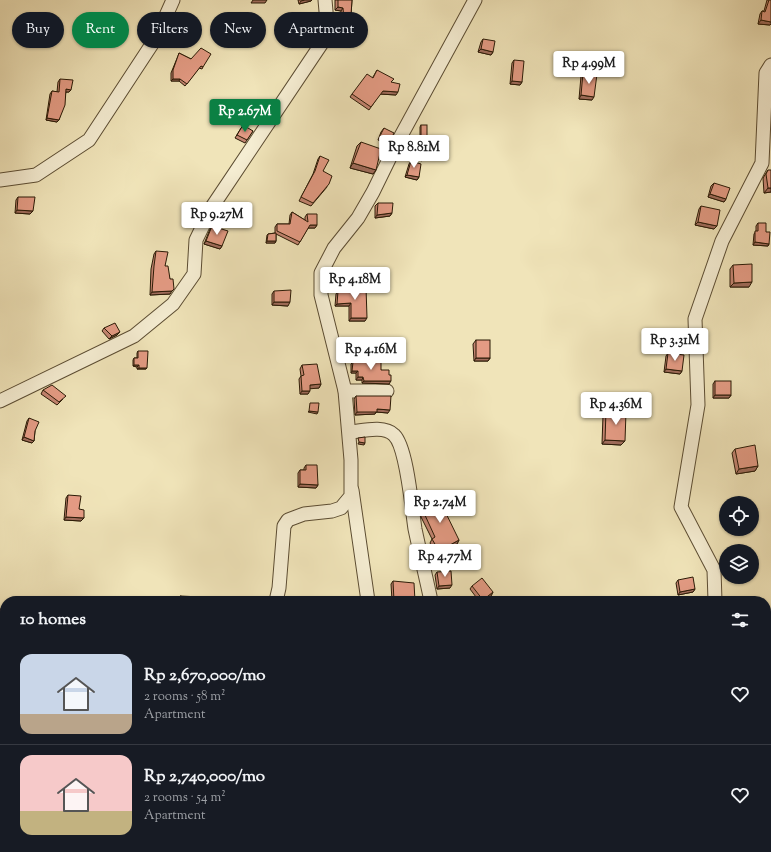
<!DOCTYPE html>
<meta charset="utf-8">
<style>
body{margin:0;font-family:"Sorts Mill Goudy",serif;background:#242831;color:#f1f3f6;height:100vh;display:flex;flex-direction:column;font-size:15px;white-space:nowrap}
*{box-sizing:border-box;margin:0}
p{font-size:13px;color:#9ea1a6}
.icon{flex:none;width:22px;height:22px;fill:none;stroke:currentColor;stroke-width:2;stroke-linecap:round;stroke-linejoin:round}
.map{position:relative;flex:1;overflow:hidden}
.panel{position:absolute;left:0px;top:596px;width:771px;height:256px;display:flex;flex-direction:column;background:#171b24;border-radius:16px 16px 0 0;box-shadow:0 1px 3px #0004}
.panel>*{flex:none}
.banner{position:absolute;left:12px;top:12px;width:400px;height:36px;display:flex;gap:8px}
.tools{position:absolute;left:719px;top:496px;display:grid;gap:8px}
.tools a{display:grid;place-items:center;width:40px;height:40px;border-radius:50%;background:#171b24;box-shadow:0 1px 3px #0004;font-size:20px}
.price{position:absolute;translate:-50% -34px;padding:0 9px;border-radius:4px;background:#fff;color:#222;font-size:13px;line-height:26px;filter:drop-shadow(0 1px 2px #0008)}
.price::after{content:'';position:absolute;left:50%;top:24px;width:12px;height:9px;margin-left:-6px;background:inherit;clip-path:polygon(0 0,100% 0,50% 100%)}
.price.selected{background:#0b8043;color:#fff}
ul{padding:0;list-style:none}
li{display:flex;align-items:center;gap:12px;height:100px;padding:0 20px}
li+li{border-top:1px solid #363941}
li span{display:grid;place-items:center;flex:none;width:112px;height:80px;border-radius:12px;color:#555}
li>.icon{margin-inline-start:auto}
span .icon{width:48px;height:48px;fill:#fffc;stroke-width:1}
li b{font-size:17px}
h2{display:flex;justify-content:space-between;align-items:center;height:48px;padding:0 20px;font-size:17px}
.tag{padding:0 14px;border-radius:18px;background:#171b24;box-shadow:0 1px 3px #0004;font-size:14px;line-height:36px}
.tag.selected{background:#0b8043;color:#fff}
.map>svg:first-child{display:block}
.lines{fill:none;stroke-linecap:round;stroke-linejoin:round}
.minor-casing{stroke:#5b4c32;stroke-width:15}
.minor{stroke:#f5edd2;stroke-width:13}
.wall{fill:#c48572;stroke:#291905}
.shaded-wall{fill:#a06c5c;stroke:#291905}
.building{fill:#e49b84;stroke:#291905}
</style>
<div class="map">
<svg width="771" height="852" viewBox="0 0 771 852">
<rect width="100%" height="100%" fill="#f0e4b9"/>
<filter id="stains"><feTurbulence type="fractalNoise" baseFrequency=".005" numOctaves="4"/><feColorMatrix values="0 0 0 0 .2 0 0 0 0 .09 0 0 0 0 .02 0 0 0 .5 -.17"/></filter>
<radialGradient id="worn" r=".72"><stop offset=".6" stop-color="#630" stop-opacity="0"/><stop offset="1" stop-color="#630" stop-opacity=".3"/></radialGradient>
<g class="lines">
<defs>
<g id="minor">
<polyline points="0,180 36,175 89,140 156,38 173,0"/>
<polyline points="345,391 387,391"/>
<polyline points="0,401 134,336 173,304 194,274 196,240 212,207 328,34 325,0"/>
<path d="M 350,432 C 362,431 384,425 394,435 C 407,447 412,510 415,529 C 420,553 426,577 431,601"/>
<polyline points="352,490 368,601"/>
<polyline points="276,601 279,588 284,526 288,520 304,514 332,511 341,508 351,496 351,460 345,391 321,295 321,273 334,248 358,218 373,192 396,145 475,0"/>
<polyline points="715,601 714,570 681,507 698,405 695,319 722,241 762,163 766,73 771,65"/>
<polyline points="0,678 5,679"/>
<polyline points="766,770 771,769"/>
<polyline points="268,847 269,852"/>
<polyline points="466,847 467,852"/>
<polyline points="742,847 742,852"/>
</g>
</defs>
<use href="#minor" class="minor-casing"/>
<use href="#minor" class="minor"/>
</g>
<g class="wall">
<polygon points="298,0 312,0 311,1 299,4"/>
<polygon points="335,0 352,0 351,15 353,36 342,34 341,11 335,10"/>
<polygon points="767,0 771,0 770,25 758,24 760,14 762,11 764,11"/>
<polygon points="98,20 109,31 107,34 106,33 102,44 92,42 93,39 85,39 87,27 89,25 96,25 96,23"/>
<polygon points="483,39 493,52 491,55 478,52 481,42"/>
<polygon points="179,53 191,59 203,67 202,69 199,68 185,86 179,81 171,81 171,73 178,56"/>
<polygon points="514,60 522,82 520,85 510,84 512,63"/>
<polygon points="377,70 392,83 396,95 380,94 369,110 350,97 352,94 373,77"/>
<polygon points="583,73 592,100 579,99 581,76"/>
<polygon points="60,79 69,92 66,92 59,120 57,122 46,120 50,94 52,91 57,92 58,82"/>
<polygon points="421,125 427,136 426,137 420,137 420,127"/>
<polygon points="241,128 253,131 245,143 235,138"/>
<polygon points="384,128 390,141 388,144 378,140 381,132"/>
<polygon points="361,142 376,170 373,174 350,168 357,146"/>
<polygon points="405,146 424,158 422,161 402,151"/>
<polygon points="320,156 323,171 327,187 311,206 299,201 313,174 318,159"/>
<polygon points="411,161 419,177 417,180 405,177 409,164"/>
<polygon points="768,170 771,192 764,193 763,178"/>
<polygon points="714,183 726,199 724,202 708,197 711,186"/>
<polygon points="18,197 33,211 30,214 15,213 16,200"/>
<polygon points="378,203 392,213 390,216 375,218 375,206"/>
<polygon points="701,206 717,226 714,229 695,225 699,209"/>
<polygon points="292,212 305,220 305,217 307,214 317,225 315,228 308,228 298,245 276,234 276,241 275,243 266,243 267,235 268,234 275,233 275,227 277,224 289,224 290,215"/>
<polygon points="758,223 769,244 768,246 753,245 754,234 756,231 756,226"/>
<polygon points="212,226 222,246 220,249 204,244 210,229"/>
<polygon points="156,251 165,266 170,279 170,294 150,295 151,269 154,254"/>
<polygon points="733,265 749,287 730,287 730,269"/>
<polygon points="350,286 365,321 349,321 349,306 335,306 336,294 338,291 348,291 348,289"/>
<polygon points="274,291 288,306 272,305 272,294"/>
<polygon points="104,328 117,335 109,339 102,331"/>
<polygon points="476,340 490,358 488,361 474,361 473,344"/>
<polygon points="138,351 146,369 137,369 137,367 133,366 133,360 134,358 137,358 137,353"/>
<polygon points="668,353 682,371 680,374 664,372 666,356"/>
<polygon points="353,362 381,370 389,375 389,384 362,383 362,380 356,380 356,373 351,373 351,364"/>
<polygon points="302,365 321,384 319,388 310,388 308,394 300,394 299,379 301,376 300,369"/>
<polygon points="715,381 731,395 729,398 713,398 713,384"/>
<polygon points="43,390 63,399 57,405 41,394"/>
<polygon points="356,396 388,413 376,412 375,414 355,415 354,399"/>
<polygon points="606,411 621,445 602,444 603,415"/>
<polygon points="29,418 35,431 34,441 32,443 22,440 27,421"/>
<polygon points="735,449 758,466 755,471 736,474 732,453"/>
<polygon points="306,465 318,485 316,488 298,487 298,473 300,470 304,470 304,468"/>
<polygon points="68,495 79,509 84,518 81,521 64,520 66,498"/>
<polygon points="423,504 459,540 457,544 437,555 430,543 432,539 421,517 420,508"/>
<polygon points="437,572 450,588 437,589 435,575"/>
<polygon points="678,580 695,589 693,592 678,595 676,583"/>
<polygon points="393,581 415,601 392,601 391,584"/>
<polygon points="472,586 493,592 491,596 483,601 479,601 470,589"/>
<polygon points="180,596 201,601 178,601 178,599"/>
<polygon points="317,847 330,847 332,852 317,852 316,848"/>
</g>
<g class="shaded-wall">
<polygon points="253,0 267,0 265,3 251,3"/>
<polygon points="305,0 312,0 311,1 299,4 301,1"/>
<polygon points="338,7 343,8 341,11 335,10"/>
<polygon points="761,20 771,22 771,24 770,25 758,24"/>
<polygon points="345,31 356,33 353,36 342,34"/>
<polygon points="87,37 95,37 93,39 85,39"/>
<polygon points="94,39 104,41 102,44 92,42"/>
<polygon points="481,49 493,52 491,55 478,52"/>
<polygon points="173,79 180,79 179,81 171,81"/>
<polygon points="512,81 522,82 520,85 510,84"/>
<polygon points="66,89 71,90 69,92 65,92"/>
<polygon points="383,91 398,92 396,95 380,94"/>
<polygon points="581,95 594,97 592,100 579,99"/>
<polygon points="47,118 59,120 57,122 46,120"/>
<polygon points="421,136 427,136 426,137 420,137"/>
<polygon points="353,163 376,170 373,174 350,168"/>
<polygon points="407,175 419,177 417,180 405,177"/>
<polygon points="768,188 771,188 771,192 764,193"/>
<polygon points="710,194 726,199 724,202 708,197"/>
<polygon points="17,210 33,211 30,214 15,213"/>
<polygon points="392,213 390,216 375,218 377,215"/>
<polygon points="698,222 717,226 714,229 695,225"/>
<polygon points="310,225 317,225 315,228 307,228"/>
<polygon points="206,241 222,246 220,249 204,244"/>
<polygon points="267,241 276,241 275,243 266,243"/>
<polygon points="755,242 769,244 768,246 753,245"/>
<polygon points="752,282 749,287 730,287 734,283"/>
<polygon points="172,291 170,294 150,295 152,292"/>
<polygon points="274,302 290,302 288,306 272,305"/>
<polygon points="351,303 349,306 335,306 337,304"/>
<polygon points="351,318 367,318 365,321 349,321"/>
<polygon points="120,332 117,335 109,339 112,336"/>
<polygon points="476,358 490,358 488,361 474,361"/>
<polygon points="134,365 139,365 137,367 133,366"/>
<polygon points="139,368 147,368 146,369 137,369"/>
<polygon points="666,369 682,371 680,374 664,372"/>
<polygon points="352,371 358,371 356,373 351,373"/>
<polygon points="358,377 363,377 362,380 356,380"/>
<polygon points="364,381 391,381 389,384 362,383"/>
<polygon points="321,384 319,388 308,389 310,385"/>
<polygon points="302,391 310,391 308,394 300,394"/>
<polygon points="715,395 731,395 729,398 713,398"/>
<polygon points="377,409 390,410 388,413 376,412 375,414 355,415 357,412"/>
<polygon points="309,411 318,412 317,414 308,412"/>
<polygon points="24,437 34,441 32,443 22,440"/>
<polygon points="605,440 625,441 621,445 602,444"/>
<polygon points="359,442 365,443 364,445 358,444"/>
<polygon points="758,466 755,471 736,474 739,469"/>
<polygon points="300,484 318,485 316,488 298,487"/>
<polygon points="66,517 84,518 81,521 64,520"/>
<polygon points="459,540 457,544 437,555 439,551"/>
<polygon points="452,585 450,588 437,589 439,586"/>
<polygon points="695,589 693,592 678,595 680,592"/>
<polygon points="493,592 491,596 483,601 482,601"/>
<polygon points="0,634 5,634 5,638 0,637"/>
</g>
<g class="building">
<polygon points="338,0 352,0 351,15 357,15 356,33 345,31 343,8 338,7"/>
<polygon points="769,0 771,0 771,22 761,20 762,11 765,12"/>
<polygon points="98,20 112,24 109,31 107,30 104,41 94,39 95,37 87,37 89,25 97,25"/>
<polygon points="483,39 495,41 493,52 481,49"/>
<polygon points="201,48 211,54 203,67 201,66 187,84 180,79 173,79 173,70 179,53 191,59"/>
<polygon points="514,60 524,61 522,82 512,81"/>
<polygon points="377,70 394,79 391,82 400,84 398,92 383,91 371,107 352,94 367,74 373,78"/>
<polygon points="583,73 597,74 594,97 581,95"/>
<polygon points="60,79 73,80 71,90 66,89 65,105 59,120 47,118 52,91 59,92"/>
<polygon points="243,125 253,131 247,140 237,135"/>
<rect x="421" y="125" width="6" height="11"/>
<polygon points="384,128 394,133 390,141 380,136"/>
<polygon points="361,142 381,149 376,170 353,163"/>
<polygon points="405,146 425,148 424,158 404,148"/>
<polygon points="320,156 329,160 323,171 332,176 329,184 313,203 301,197 315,171"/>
<polygon points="411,161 421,164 419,177 407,175"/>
<polygon points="768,170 771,170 771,188 768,188 766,174"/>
<polygon points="714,183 730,188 726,199 710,194"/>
<polygon points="18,197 35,197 33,211 17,210"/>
<polygon points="378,203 393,203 392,213 377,215"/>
<polygon points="701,206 720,210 717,226 698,222"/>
<polygon points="292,212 308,222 307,214 317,214 317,225 310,225 300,242 277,231 277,224 290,224"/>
<polygon points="758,223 766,223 766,232 770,232 769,244 755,242 755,231 758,231"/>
<polygon points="212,226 228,231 222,246 206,241"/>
<polygon points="276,233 276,241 267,241 268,234"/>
<polygon points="156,251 168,252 165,266 168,266 170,279 173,279 174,289 172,291 152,292 154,266"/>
<polygon points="752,264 752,282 734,283 733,265"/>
<polygon points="350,286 366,287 367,318 351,318 351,303 337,304 338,291 351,291"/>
<polygon points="291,290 290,302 274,302 274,291"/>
<polygon points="115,323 120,332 112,336 104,328"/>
<rect x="476" y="340" width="14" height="18"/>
<polygon points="138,351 148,351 147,368 139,368 139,365 134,365 134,358 138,358"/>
<polygon points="668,353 684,355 682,371 666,369"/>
<polygon points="381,361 381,370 389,370 389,375 391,375 391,381 364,381 363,377 358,377 358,371 352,371 353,362"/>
<polygon points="317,364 321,384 310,385 310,391 302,391 301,376 304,375 302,365"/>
<rect x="715" y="381" width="16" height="14"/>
<polygon points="52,385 66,396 59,402 43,390"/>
<polygon points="356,396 391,396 390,410 377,409 377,412 357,412"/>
<polygon points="310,403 319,403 318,412 309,411"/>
<polygon points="606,411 626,412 625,441 605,440"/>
<polygon points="29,418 39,422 35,431 34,441 24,437"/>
<polygon points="365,437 365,443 359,442 358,438"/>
<polygon points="755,445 758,466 739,469 735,449"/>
<polygon points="306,465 317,465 318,485 300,484 300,470 306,470"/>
<polygon points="68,495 81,496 79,509 84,510 84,518 66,517"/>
<polygon points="438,497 459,540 439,551 432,539 435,537 424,513 423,504"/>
<polygon points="451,571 452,585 439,586 437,572"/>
<polygon points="693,577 695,589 680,592 678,580"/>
<polygon points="482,578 493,592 483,600 472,586"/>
<polygon points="393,581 414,583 415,601 394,601"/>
<polygon points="180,596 201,597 201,601 181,601"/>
<rect x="0" y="609" width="5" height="25"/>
<polygon points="319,847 330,847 332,852 320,852"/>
<rect x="187" y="851" width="18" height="1"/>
</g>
<rect width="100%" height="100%" filter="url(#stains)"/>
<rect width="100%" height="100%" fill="url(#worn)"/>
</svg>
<div class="tools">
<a><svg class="icon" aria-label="locate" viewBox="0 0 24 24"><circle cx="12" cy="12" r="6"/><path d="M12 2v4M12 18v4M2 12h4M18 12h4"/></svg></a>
<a><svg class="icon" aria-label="layers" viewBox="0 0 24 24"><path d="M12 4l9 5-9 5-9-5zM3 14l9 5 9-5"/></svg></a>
</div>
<b class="price" style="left:589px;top:85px">Rp 4.99M</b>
<b class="price selected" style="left:245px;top:133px">Rp 2.67M</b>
<b class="price" style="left:414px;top:169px">Rp 8.81M</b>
<b class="price" style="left:217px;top:236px">Rp 9.27M</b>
<b class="price" style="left:355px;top:301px">Rp 4.18M</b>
<b class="price" style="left:675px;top:362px">Rp 3.31M</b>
<b class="price" style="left:371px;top:371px">Rp 4.16M</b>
<b class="price" style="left:616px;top:426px">Rp 4.36M</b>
<b class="price" style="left:440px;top:524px">Rp 2.74M</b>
<b class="price" style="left:445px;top:578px">Rp 4.77M</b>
<div class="banner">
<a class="tag">Buy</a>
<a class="tag selected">Rent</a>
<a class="tag">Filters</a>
<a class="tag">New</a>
<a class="tag">Apartment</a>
</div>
<section class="panel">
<h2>10 homes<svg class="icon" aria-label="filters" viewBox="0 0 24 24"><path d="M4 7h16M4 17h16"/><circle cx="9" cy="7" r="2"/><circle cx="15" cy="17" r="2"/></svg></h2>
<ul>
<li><span style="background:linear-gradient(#c9d6e8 75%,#b9a48a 0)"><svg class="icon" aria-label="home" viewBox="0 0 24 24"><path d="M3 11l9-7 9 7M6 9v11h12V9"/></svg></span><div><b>Rp 2,670,000/mo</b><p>2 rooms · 58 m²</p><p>Apartment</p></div><svg class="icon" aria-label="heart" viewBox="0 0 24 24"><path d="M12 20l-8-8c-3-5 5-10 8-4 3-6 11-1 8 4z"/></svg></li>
<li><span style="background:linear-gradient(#f6c9c9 70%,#c2b280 0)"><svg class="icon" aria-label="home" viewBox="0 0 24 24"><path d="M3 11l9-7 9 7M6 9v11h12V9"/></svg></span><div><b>Rp 2,740,000/mo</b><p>2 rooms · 54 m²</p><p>Apartment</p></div><svg class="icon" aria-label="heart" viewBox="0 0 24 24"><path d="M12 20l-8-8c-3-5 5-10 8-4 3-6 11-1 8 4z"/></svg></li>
</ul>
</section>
</div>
